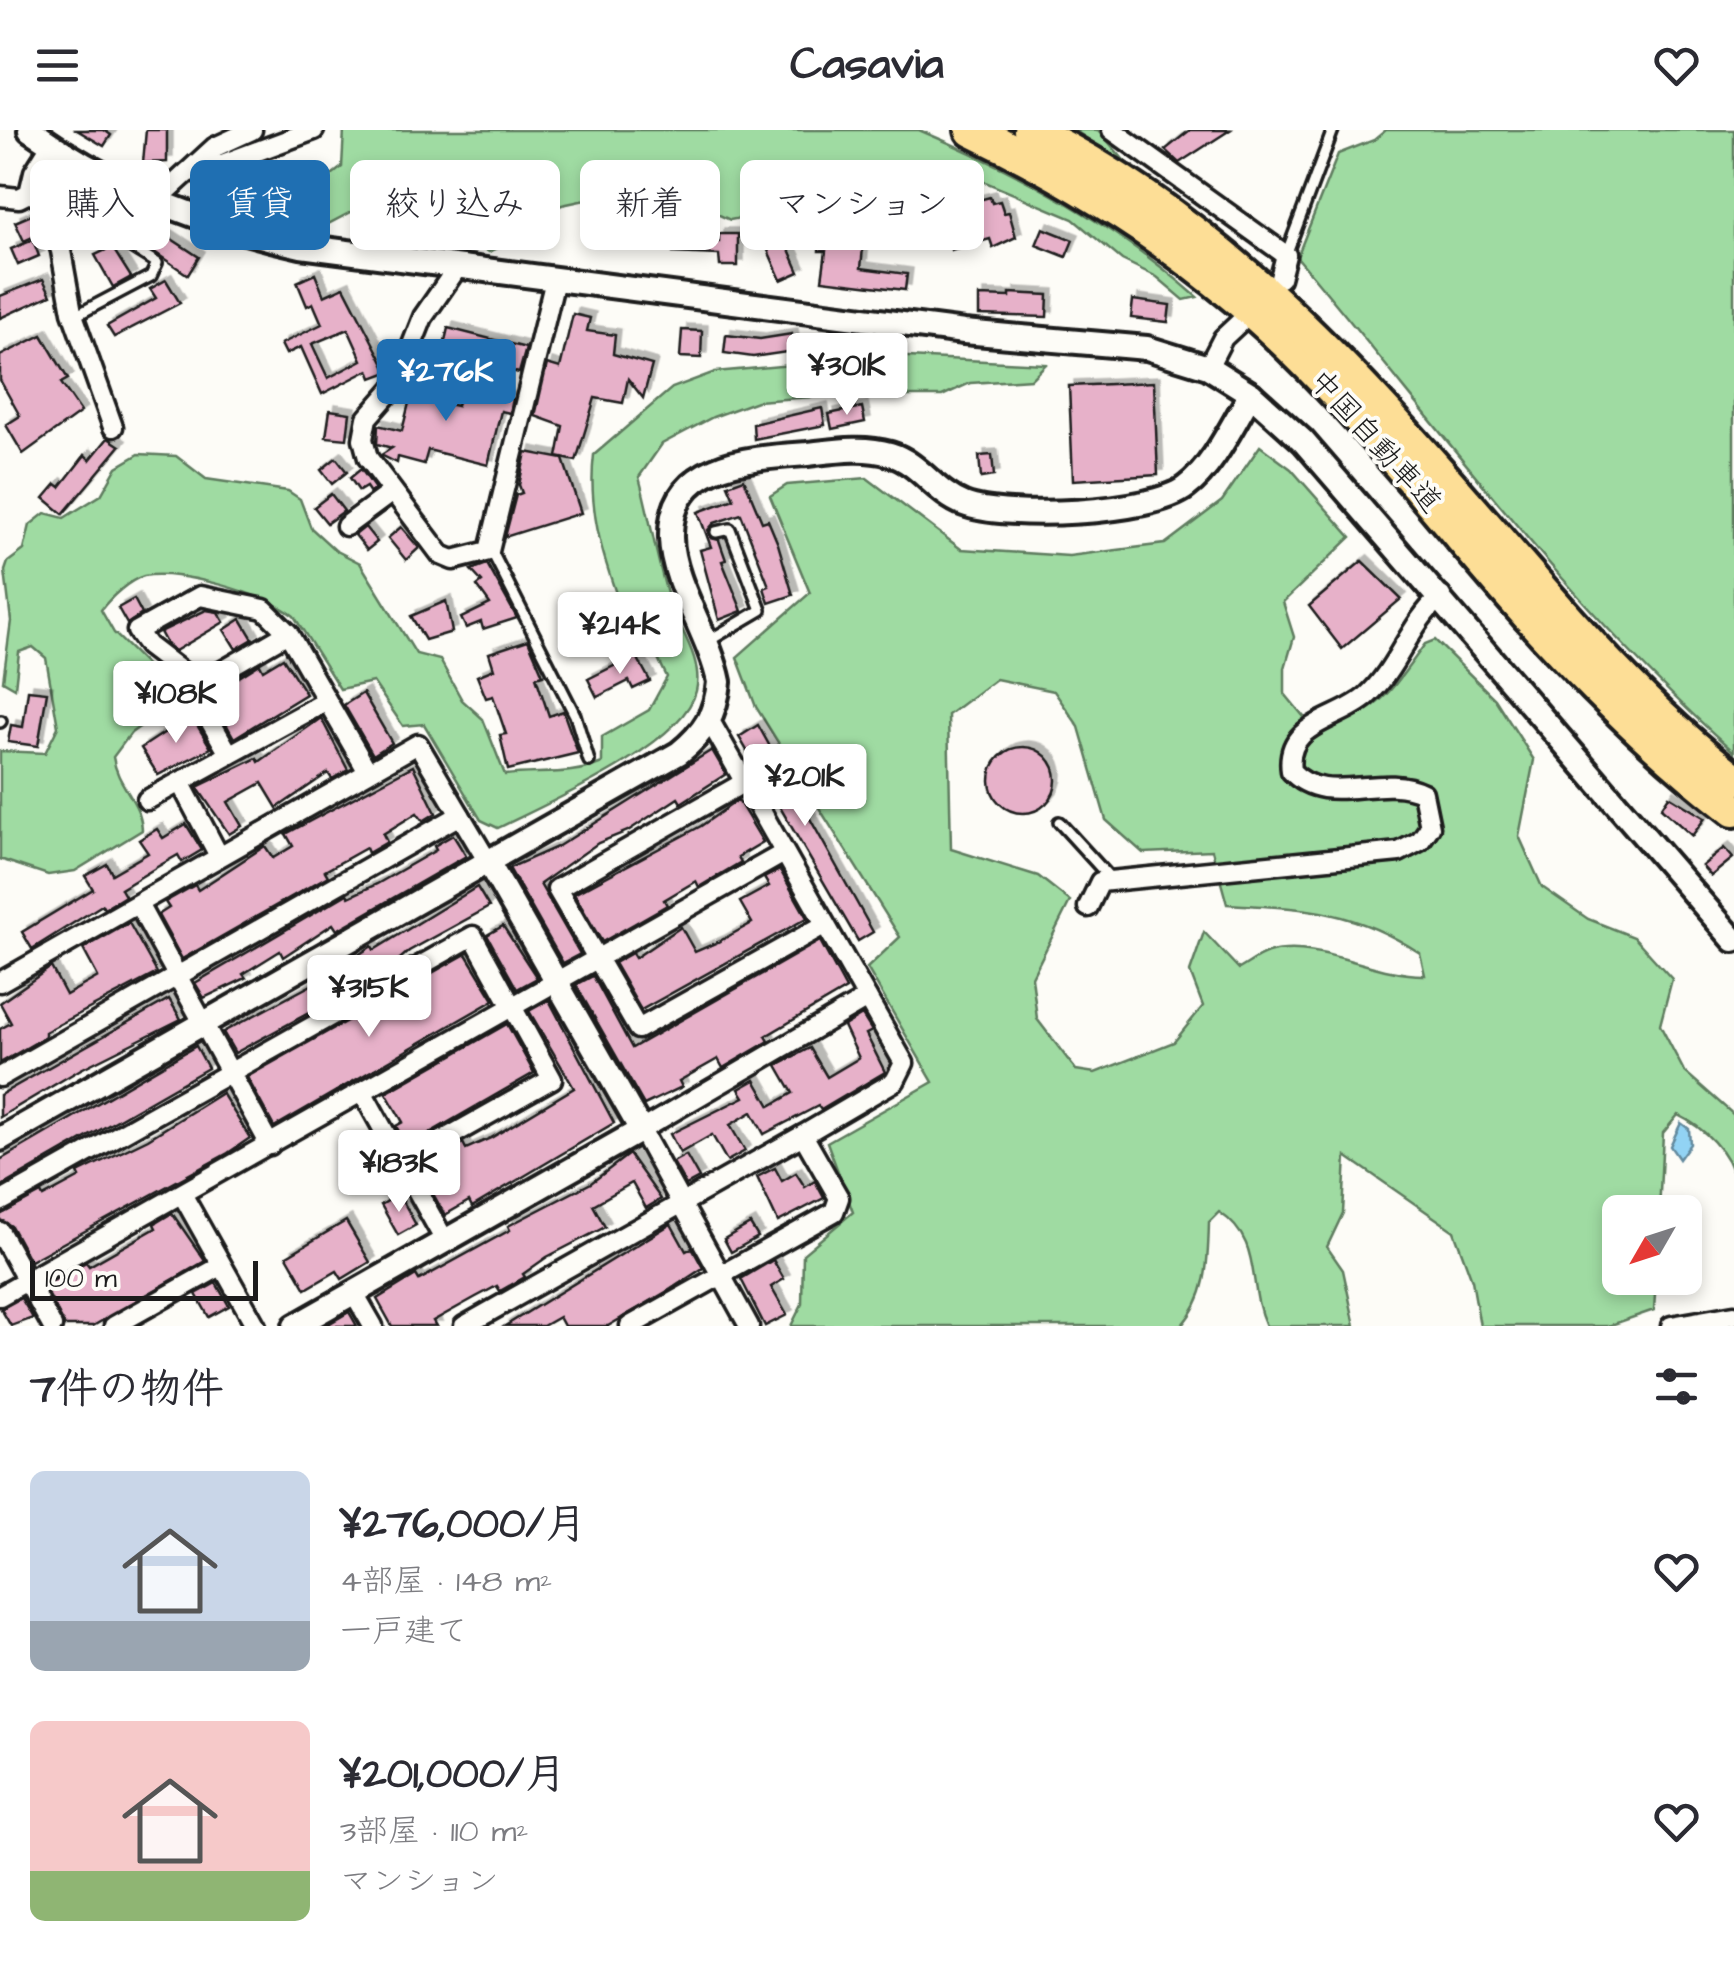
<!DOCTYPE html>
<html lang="ja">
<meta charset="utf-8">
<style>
body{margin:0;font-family:"Architects Daughter","Klee One",sans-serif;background:#f7f7f7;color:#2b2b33;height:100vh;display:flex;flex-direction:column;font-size:38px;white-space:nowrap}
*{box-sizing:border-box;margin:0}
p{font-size:32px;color:#7c7c81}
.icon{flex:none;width:55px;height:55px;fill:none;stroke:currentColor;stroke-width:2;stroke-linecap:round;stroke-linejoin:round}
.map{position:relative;height:1196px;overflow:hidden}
.sheet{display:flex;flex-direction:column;background:#fff;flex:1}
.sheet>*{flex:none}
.guide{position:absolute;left:30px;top:30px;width:1000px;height:90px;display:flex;gap:20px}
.needle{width:65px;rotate:231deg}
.fabs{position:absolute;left:1602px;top:1065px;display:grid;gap:20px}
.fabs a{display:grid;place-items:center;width:100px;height:100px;border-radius:15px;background:#fff;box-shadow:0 5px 15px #0003;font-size:50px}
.scale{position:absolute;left:30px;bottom:25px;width:228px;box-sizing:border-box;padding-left:10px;border:5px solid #1c1c1c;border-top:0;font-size:28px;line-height:35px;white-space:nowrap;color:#1c1c1c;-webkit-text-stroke:8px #fdfcf7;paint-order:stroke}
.price{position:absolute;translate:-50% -85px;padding:0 22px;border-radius:10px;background:#fff;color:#222;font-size:32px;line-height:65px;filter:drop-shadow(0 2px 5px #0008)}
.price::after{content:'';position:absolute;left:50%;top:60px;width:30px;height:22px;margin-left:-15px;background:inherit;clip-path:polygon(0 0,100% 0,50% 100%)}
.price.on{background:#1f6fb2;color:#fff}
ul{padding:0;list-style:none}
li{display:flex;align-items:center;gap:30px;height:250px;padding:0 30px}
li span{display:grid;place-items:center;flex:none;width:280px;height:200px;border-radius:15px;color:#555}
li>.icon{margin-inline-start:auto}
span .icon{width:120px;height:120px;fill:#fffc;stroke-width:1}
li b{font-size:42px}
h2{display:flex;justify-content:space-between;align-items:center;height:120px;padding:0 30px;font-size:42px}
.pill{padding:0 35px;border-radius:15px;background:#fff;box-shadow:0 5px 15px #0003;font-size:35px;line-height:90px}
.pill.on{background:#1f6fb2;color:#fff}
header{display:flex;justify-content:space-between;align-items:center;height:130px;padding:0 30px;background:#fff;font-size:45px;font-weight:700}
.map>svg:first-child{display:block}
.green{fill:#9fdba2;stroke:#5e7c5f;stroke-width:2.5;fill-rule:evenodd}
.water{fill:#92d3f4;stroke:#638a9e;stroke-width:2.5}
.building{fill:#e7b1c9;stroke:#1c1c1c;stroke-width:2.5;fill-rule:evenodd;filter:url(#shadow)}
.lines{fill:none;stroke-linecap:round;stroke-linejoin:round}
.service-casing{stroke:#1c1c1c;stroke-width:16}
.minor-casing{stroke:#1c1c1c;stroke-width:25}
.tertiary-casing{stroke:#1c1c1c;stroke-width:30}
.motorway-casing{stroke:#1c1c1c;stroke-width:40}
.service{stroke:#fdfcf7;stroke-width:9}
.minor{stroke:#fdfcf7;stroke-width:18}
.tertiary{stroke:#fdfcf7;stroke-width:22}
.motorway{stroke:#fdde96;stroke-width:32}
.labels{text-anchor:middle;stroke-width:8;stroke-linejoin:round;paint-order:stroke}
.street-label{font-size:30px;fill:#1c1c1c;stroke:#fdfcf7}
</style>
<header><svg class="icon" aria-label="menu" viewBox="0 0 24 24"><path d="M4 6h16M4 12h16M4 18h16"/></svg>Casavia<svg class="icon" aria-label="heart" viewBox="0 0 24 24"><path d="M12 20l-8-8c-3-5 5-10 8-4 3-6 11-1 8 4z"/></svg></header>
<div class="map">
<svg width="1734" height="1196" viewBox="0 0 1734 1196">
<defs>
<filter id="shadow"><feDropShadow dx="5.5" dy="-5.5" stdDeviation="0" flood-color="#0004"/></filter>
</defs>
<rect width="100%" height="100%" fill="#fdfcf7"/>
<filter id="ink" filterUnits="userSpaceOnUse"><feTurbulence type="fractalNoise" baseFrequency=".01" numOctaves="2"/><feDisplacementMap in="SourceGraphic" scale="20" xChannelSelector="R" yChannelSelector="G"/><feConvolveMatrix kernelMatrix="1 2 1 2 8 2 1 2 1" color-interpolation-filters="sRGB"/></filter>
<g filter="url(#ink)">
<g class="green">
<path d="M 344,0 L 919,0 C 1019,42 1115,94 1197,167 L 1184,170 L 1157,147 L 1122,130 L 1073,89 L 983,51 L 930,69 L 900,58 C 876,72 868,68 845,54 L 778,81 L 730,90 L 691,72 L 644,73 L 604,66 L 562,75 L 535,89 L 520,108 L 489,122 L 456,100 L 434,76 L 355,80 L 328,94 L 304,83 L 307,64 L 342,37 Z"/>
<polygon points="1074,0 1098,0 1129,36"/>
<path d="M 1386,0 L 1734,0 L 1734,622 C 1565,473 1441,298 1297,127 L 1338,24 L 1374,10 Z"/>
<path d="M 888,226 L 1046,234 L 1031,249 L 970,253 L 942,266 L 825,266 L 757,271 L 713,287 L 662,314 L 639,347 C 650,387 656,428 668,467 C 677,496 704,529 696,561 C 683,615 546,674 498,698 L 481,690 L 424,594 L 403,596 L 373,552 L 340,559 L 294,486 C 266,464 179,439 144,446 C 129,450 110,468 101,480 L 114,503 L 180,568 L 131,603 L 113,627 C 117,656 141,671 142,700 L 75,741 L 48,745 L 0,729 L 0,621 L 45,623 L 58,597 L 46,528 L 33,517 L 19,522 L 15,558 L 3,551 L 11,491 L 5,441 L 8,432 L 24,420 L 30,395 L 45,383 L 64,388 L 101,365 L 117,337 L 139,324 L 176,326 L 206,349 L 288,361 L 300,369 L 311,398 L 335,420 L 360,433 L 416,524 L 440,530 L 462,570 L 483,589 L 505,645 C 539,641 572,646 602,633 L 602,607 L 649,580 L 667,547 L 654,520 L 631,506 C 610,447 586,389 594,325 L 672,258 L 715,242 Z"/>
<path d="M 1260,316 L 1291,339 L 1351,407 L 1283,472 L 1294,507 L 1285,538 L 1285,564 L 1309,593 C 1371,598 1392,559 1425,514 L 1435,510 L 1495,569 L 1534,630 L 1519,706 L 1542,757 L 1588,789 L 1634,807 L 1672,849 L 1660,895 L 1684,941 L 1734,985 L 1734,1049 C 1729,1022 1703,997 1678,985 L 1663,1003 L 1659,1082 L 1620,1082 L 1620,1148 L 1656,1148 L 1654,1180 L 1608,1196 L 1480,1196 L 1472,1150 L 1454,1101 L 1346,1026 L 1343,1083 L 1327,1117 L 1343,1140 L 1355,1196 L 1266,1196 C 1246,1153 1264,1112 1219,1082 L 1209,1092 C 1208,1131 1208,1166 1181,1196 L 791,1196 L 802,1174 L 803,1124 L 853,1082 L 827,1012 L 933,952 L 867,838 L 900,807 L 756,577 L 737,527 L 810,463 L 770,366 L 787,355 L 867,348 L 961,419 L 1069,426 L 1165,414 L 1222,371 ZM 996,549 L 1054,561 L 1079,597 L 1106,690 L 1143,723 L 1212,720 L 1227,774 C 1304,778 1353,779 1420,823 L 1425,845 C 1374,846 1317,809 1268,823 C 1258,826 1248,834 1239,839 L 1204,802 L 1190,842 L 1203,876 L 1174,912 L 1095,943 L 1076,940 L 1037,889 L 1032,847 L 1070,771 L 1038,746 L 951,719 L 948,585 Z"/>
</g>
<polygon class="water" points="1681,993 1689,999 1690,1014 1679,1029 1670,1016"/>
<g class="building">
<polygon points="77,0 104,0 111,5 104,16"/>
<polygon points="146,0 167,0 167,32 143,33"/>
<polygon points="1190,0 1230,0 1179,33 1165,20"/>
<polygon points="238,42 270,58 263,70 255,65 251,71 238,62 235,67 224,61 228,53 220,48"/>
<polygon points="280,55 292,64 283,77 271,67"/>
<polygon points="990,67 992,73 1000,71 1004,83 1009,82 1016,107 993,118 990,109 951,120 942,88 959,84 956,76"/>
<polygon points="36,83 42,103 24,111 15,92"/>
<polygon points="1043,98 1073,110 1066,127 1036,115"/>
<polygon points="158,100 199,127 188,145 147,117"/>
<polygon points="781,101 799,142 781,150 763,109"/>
<polygon points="719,104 738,104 738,136 720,136 719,125 673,123 673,110 719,112"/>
<polygon points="820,104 864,108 861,138 907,144 905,160 822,150 826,121 819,121"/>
<polygon points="33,110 39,126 18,135 11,119"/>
<polygon points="112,117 131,147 113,157 95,125"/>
<path d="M 315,144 L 324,166 L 344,157 L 388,242 L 372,248 L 369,240 L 322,264 L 301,217 L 286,224 L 281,214 L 322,194 L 313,173 L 307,176 L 297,152 ZM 348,199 L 362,230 L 328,248 L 312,214 Z"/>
<polygon points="43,149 51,165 0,188 0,166"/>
<polygon points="166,150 180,173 114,207 107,196 156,168 150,159"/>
<polygon points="1010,163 1048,165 1047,187 979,185 979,166 1010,167"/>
<polygon points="1133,170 1170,175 1168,192 1131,188"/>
<polygon points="573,184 590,188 587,201 615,205 613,224 652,235 643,268 628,249 623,273 595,268 576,331 557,327 563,296 535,286 547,234 560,238"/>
<polygon points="448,198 526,218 519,243 442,224"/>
<polygon points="682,200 702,201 701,228 680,227"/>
<polygon points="792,204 794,221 753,227 724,223 726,205 760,209"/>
<polygon points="42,205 68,249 61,253 81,282 23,324 6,295 20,286 0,250 0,226"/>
<polygon points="426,227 442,231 434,271 457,276 462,257 513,269 510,283 501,281 488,335 428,320 424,334 398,327 397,333 381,325 392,318 377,314 378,295 402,301 411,265 418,267"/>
<polygon points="1154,252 1158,345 1073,350 1069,256"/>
<polygon points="862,277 865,292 832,299 829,284"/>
<polygon points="822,278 825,295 754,309 753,294"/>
<polygon points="330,280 350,283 347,309 326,307"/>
<polygon points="108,308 120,316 63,384 44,368 56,354 60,357 85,325 90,330"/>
<polygon points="526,322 563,329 581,383 505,407 516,365 522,363 519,355"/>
<polygon points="992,325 994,346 981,348 979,326"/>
<polygon points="336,328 347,342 332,354 321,340"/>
<polygon points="361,339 375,359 370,363 366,357 359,361 350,348"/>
<polygon points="744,349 762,392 768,390 778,414 793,465 769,473 764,458 769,456 741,384 714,393 708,400 711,408 719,410 726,430 722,431 742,481 719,490 700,420 711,417 698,382 734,369 728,355"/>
<polygon points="331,364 344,381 327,393 314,377"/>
<polygon points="365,397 377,412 367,420 355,405"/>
<polygon points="401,397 419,418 406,430 388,408"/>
<polygon points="1362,431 1401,469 1342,519 1309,476"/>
<polygon points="487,434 517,488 483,499 481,492 466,498 461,488 490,474 477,456 482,452 471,440"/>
<polygon points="134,469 142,484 127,494 118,478"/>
<polygon points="446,471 452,502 425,510 411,486"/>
<polygon points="206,480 218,482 224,492 175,521 167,515 160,502"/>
<polygon points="241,489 253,509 236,519 224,500"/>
<polygon points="528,510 543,545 536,547 549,586 563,581 578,623 508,640 500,605 506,604 493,566 486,568 477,546 494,539 489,523"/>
<polygon points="636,525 650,551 633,559 629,551 597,567 588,549"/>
<polygon points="283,528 306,564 234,608 210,565 260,534 263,540"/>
<polygon points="28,560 47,562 38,616 8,612 11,595 23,597"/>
<polygon points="363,563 392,613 373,625 344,575"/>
<polygon points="191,585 211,618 158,645 141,618"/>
<polygon points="321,588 348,640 332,649 328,643 277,678 262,653 228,672 242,696 229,704 197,657 257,628 259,632"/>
<polygon points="758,595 873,802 858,811 739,607"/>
<circle cx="1023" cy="650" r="33"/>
<polygon points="712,620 726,644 681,673 678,668 628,701 598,713 540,754 580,824 563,833 509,738 557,717"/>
<polygon points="413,636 436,683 423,691 417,683 383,704 387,712 368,723 366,718 325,741 328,746 182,829 158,785 169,778 165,772 195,755 198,760 265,716 273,728 293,716 286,704"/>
<polygon points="1669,666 1705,688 1692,706 1661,678"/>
<polygon points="738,670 763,712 738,727 741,732 699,757 696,751 664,770 667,775 602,812 574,764 701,696"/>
<polygon points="186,694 202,720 182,732 178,725 157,737 121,759 125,766 104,779 102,775 32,819 22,802 93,759 85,746 107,734 112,744 148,723 139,710 157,699 163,708"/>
<polygon points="453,705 466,726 337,800 333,794 283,827 280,821 243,844 246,848 204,868 195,853 347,764 349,767 377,754 436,720 434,716"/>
<polygon points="1724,718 1733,728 1711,746 1702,736"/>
<polygon points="780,740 807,788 641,880 614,833 632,823 635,828 681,797 695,822 718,812 752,793 740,772 769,756 764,748"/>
<polygon points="477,757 489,777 409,821 386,841 235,923 223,902 317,852 372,816 374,820"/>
<polygon points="129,793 157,843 45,902 45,907 0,933 0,899 11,893 0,873 51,837 66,865 98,847 83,819"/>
<polygon points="503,796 537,848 517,859 487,805"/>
<polygon points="820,811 846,859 766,906 769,911 723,938 718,929 679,951 682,957 644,975 576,855 593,846 632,918"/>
<polygon points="466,824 494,870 274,997 247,947"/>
<polygon points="169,869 181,889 81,939 0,987 0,965"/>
<polygon points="549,870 614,993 472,1077 469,1071 445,1085 432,1062 456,1049 442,1025 463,1013 466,1019 491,1008 574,958 529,881"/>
<polygon points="862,885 872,901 866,904 885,942 821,980 818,976 764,1004 752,982 730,995 745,1021 727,1031 712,1005 680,1023 670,1004 744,967 739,959 755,950 770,976 793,963 777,935 810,918 827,947 859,928 844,896"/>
<polygon points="507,894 534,943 407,1016 396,996 403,992 386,963"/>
<polygon points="196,916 208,938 0,1057 0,1030"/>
<polygon points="222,963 250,1008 228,1023 30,1131 11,1096 0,1090 0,1085 41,1063 43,1067 80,1047 78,1043 148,1009"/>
<polygon points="629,1024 661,1069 646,1078 632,1053 593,1075 605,1097 547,1127 523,1144 525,1147 500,1161 497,1156 476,1167 433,1191 436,1196 392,1196 377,1169 416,1145 419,1150 510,1100 508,1096 591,1053"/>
<polygon points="686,1025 699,1048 686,1055 673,1032"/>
<polygon points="775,1038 782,1051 796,1043 805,1057 815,1051 824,1068 778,1092 757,1047"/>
<polygon points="399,1064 416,1095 398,1105 381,1075"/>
<polygon points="172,1083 205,1131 93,1196 65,1196 44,1156 86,1132 89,1136 156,1098 154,1094"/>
<polygon points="346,1091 370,1132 342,1149 337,1141 306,1159 287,1126"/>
<polygon points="671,1094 686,1121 692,1118 703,1138 671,1159 608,1196 564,1196 559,1187 543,1196 505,1196"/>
<polygon points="750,1094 758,1107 731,1122 724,1109"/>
<polygon points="773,1130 784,1149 771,1157 787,1185 765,1196 741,1149"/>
<polygon points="216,1153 229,1176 209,1187 196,1164"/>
<polygon points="21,1168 33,1188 11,1196 1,1179"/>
<polygon points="349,1182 357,1196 325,1196"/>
</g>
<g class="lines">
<defs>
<g id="service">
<polyline points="45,71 97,69 128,115 157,133 151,146 73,187"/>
<polyline points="1286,125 1333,0"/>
<polyline points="491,420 575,585 589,631"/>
<polyline points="710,510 761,480 730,399 716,402"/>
<polyline points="0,592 1,591"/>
<polyline points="1059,692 1111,749"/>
</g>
<g id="minor">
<polyline points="1112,0 1286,125 1280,148"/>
<polyline points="188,42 209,39 314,0"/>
<polyline points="29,63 45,71 61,121 72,182 113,297"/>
<polyline points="0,66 19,68 29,63 34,42 51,15"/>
<polyline points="155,72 215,17 252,0"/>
<polyline points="457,138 423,187 396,255 367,288 363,309 368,328 441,425 453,430 489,421 555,150"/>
<polyline points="1208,237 1223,208 1239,193"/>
<polyline points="346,396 392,362"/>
<polyline points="193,558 288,503"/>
<polyline points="229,624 182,542 148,516 137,501 200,466 264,479 288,503 368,642"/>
<polyline points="180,652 219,726"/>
<polyline points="743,653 557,759 638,899 824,795"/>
<polyline points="147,670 325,572"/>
<polyline points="138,774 270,1015"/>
<path d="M 1088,777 L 1100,752 L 1399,722 L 1420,711 L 1430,697 L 1423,663 C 1380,641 1326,679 1291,641 C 1284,592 1339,591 1367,566 C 1398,538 1409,494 1441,466"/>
<polyline points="0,852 418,614 488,732"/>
<polyline points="0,947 460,685"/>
<polyline points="363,963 445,1111"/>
<polyline points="182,1064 256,1196"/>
<polyline points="0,1072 473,806 552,949 402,1033"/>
<polyline points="0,1102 52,1196"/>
<polyline points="354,1163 373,1196"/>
<polyline points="0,1166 784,723"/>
<polyline points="114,1196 221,1136"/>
<polyline points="464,1196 803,1005"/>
<polyline points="630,1196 834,1082 839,1068 803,1005 895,951 904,933 710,591"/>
<polyline points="749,1196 641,1000 867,868"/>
<polyline points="1671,1196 1734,1185"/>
</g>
<g id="tertiary">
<path d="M 30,0 C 112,58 203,95 301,116 L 964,202 L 1147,218 L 1208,237 L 1251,264 L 1303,311 L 1734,810"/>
<path d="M 0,1009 L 679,623 C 704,603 716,584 719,552 C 710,506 672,453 671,408 C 669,331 751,328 807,324 C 834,321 863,316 890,324 C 920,333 935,363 964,374 C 1005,390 1152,384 1186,357 C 1214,336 1233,293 1251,264"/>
<polyline points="295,1196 641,1000 488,732"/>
</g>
<g id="motorway">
<path d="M 972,0 C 1067,46 1157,101 1239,170 C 1355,268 1444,394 1546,505 C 1605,569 1665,627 1734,680"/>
<path d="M 1030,0 C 1213,88 1350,239 1480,389 C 1560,481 1637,575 1734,649"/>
</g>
</defs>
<use href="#service" class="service-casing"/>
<use href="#minor" class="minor-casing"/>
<use href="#tertiary" class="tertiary-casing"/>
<use href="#motorway" class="motorway-casing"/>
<use href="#service" class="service"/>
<use href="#minor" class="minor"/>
<use href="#tertiary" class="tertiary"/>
<use href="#motorway" class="motorway"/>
</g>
</g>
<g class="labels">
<g class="street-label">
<text transform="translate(1376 311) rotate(48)" y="10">中国自動車道</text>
</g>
</g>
</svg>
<div class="fabs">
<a><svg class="needle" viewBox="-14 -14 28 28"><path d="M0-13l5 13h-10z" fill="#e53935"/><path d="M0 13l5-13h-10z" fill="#7c7c81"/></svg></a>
</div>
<div class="scale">100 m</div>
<b class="price" style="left:847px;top:288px">¥301K</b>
<b class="price on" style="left:446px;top:294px">¥276K</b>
<b class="price" style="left:620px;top:547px">¥214K</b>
<b class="price" style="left:176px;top:616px">¥108K</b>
<b class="price" style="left:805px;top:699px">¥201K</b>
<b class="price" style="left:369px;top:910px">¥315K</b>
<b class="price" style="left:399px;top:1085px">¥183K</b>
<div class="guide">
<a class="pill">購入</a>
<a class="pill on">賃貸</a>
<a class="pill">絞り込み</a>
<a class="pill">新着</a>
<a class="pill">マンション</a>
</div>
</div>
<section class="sheet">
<h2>7件の物件<svg class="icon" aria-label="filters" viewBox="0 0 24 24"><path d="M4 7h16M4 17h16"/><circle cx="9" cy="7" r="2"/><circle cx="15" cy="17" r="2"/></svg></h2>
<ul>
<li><span style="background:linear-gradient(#c9d6e8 75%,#9aa5b1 0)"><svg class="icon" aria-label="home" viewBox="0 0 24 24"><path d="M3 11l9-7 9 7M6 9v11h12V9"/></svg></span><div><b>¥276,000/月</b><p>4部屋 · 148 m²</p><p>一戸建て</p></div><svg class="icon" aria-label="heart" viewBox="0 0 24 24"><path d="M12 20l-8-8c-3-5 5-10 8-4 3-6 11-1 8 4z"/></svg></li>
<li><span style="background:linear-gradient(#f6c9c9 75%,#8fb573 0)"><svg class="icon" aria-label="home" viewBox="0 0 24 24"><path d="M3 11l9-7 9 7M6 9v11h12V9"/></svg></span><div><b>¥201,000/月</b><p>3部屋 · 110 m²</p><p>マンション</p></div><svg class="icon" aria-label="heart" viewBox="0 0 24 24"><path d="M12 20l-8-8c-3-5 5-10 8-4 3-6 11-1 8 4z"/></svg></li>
</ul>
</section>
